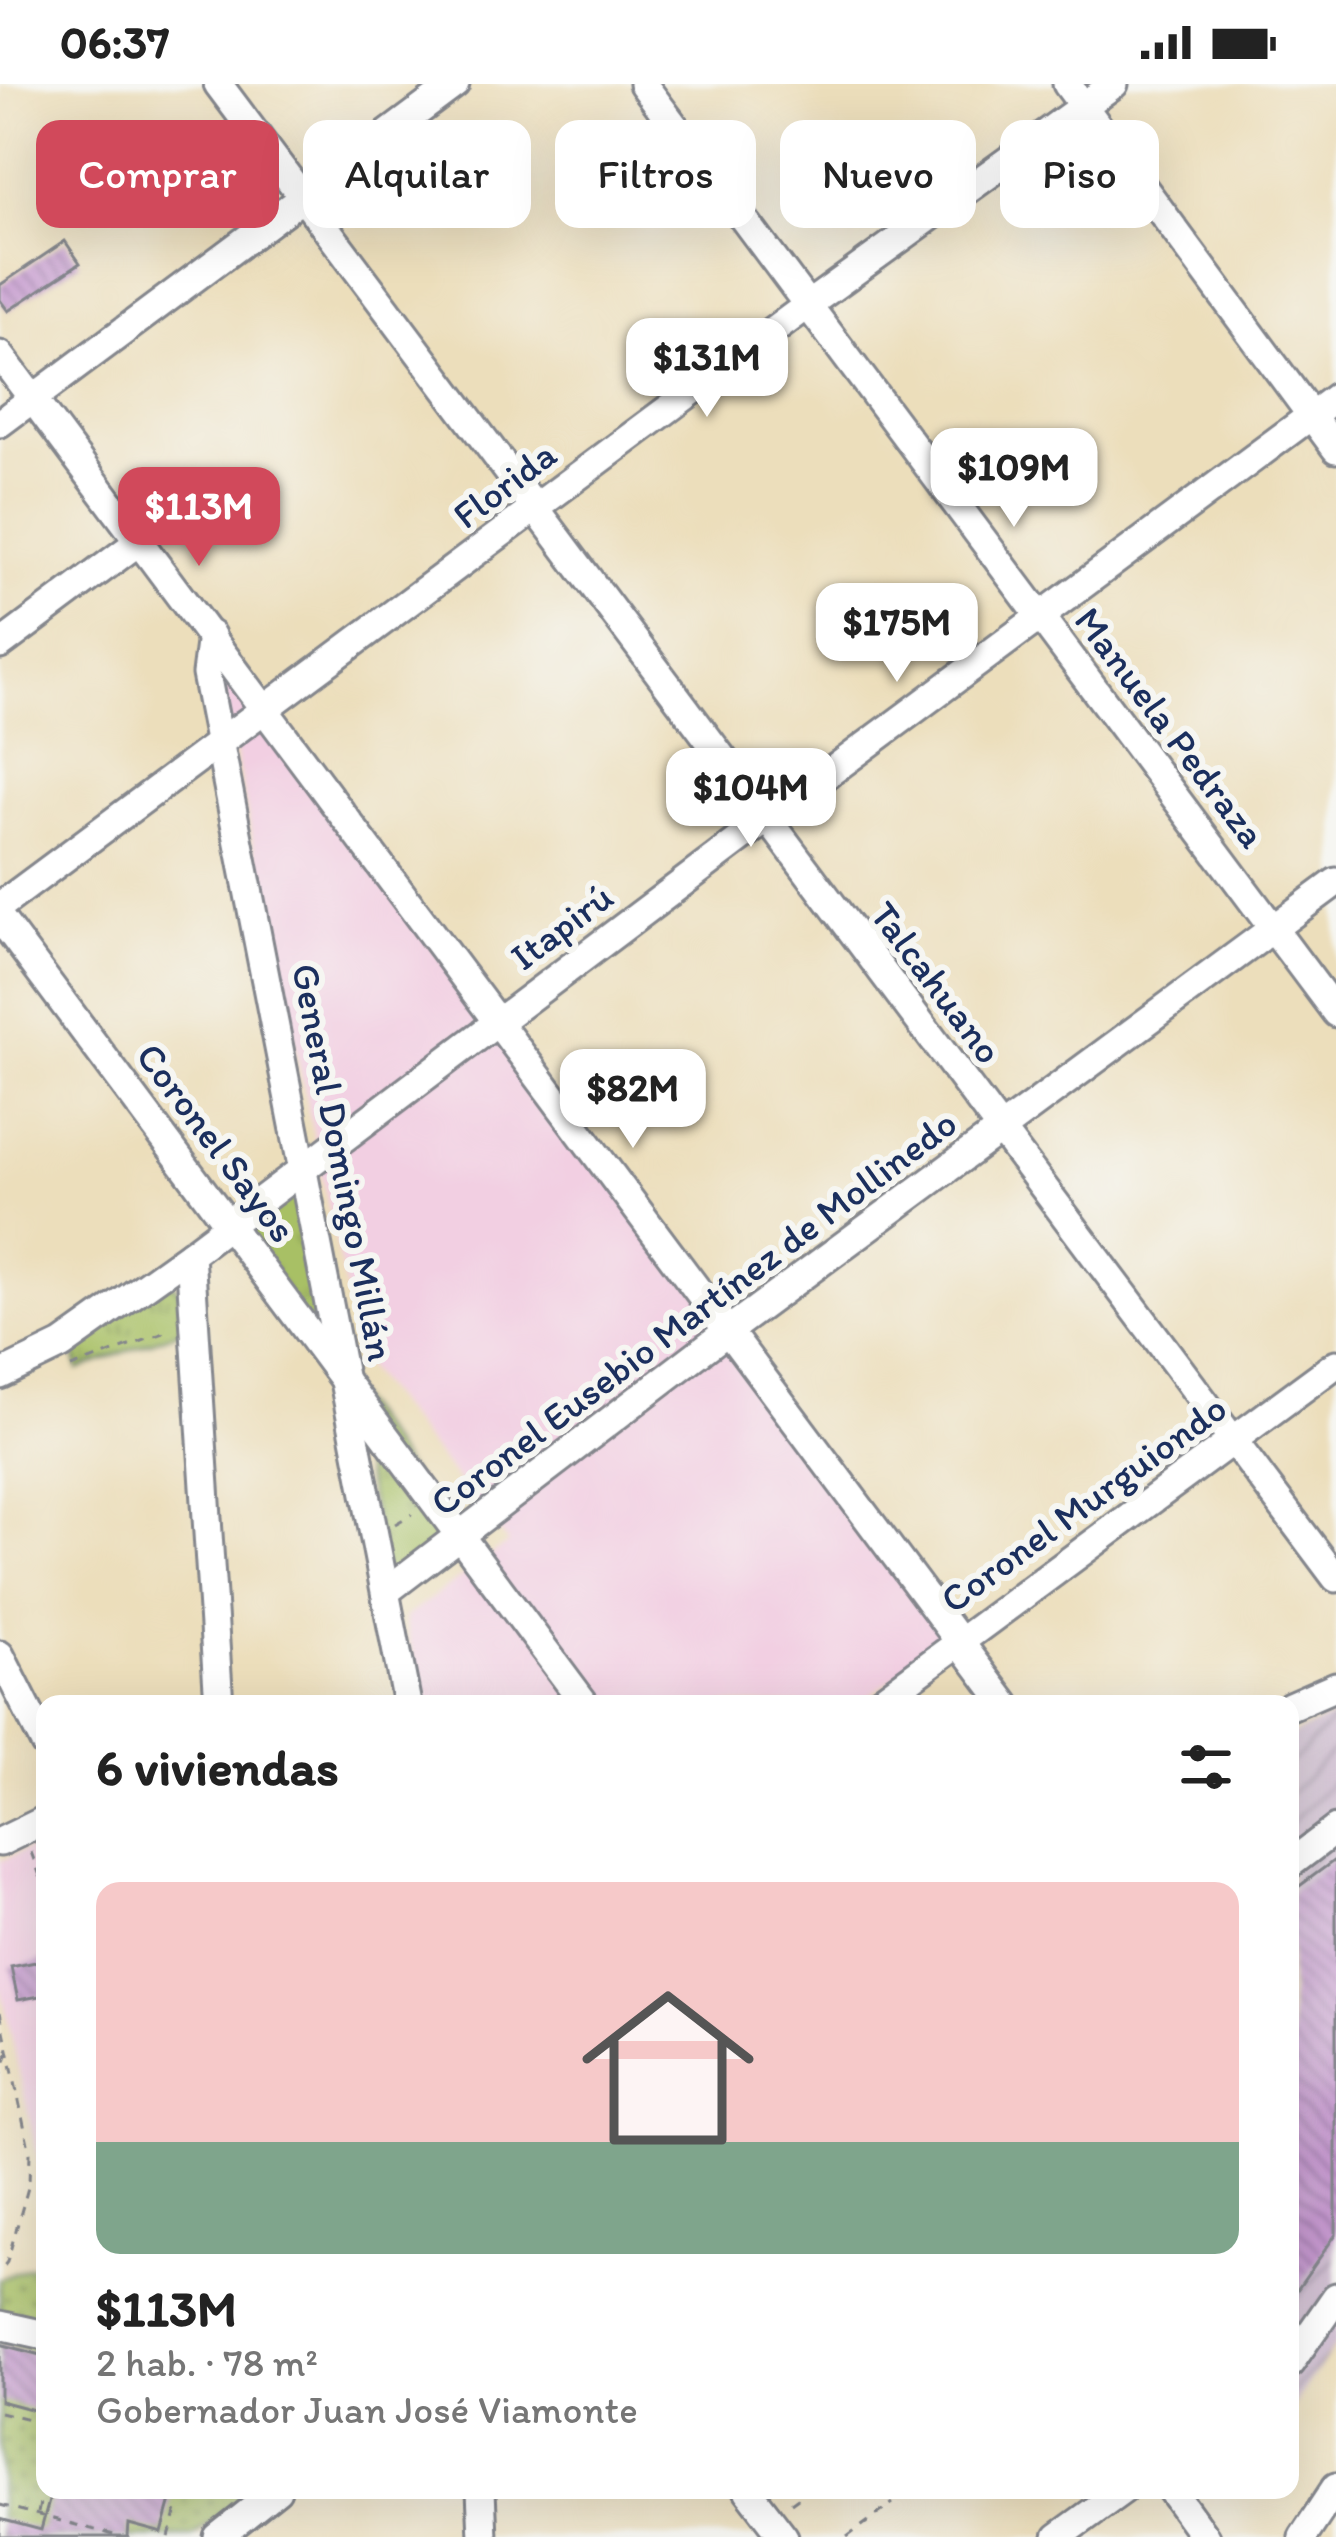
<!DOCTYPE html>
<html lang="es">
<meta charset="utf-8">
<style>
body{margin:0;font-family:Itim,sans-serif;background:#f2f2f2;color:#222;height:100vh;display:flex;flex-direction:column;font-size:45px;white-space:nowrap}
*{box-sizing:border-box;margin:0}
p{font-size:39px;color:#767676}
.icon{flex:none;width:66px;height:66px;fill:none;stroke:currentColor;stroke-width:2;stroke-linecap:round;stroke-linejoin:round}
.map{position:relative;flex:1;overflow:hidden}
.drawer{position:absolute;left:36px;top:1611px;width:1263px;height:804px;display:flex;flex-direction:column;background:#fff;border-radius:24px;box-shadow:0 12px 48px #0002}
.drawer>*{flex:none}
.hud{position:absolute;left:36px;top:36px;width:1266px;height:108px;display:flex;gap:24px}
.price{position:absolute;translate:-50% -102px;padding:0 27px;border-radius:24px;background:#fff;color:#222;font-size:39px;line-height:78px;filter:drop-shadow(0 3px 6px #0008)}
.price::after{content:'';position:absolute;left:50%;top:72px;width:36px;height:27px;margin-left:-18px;background:inherit;clip-path:polygon(0 0,100% 0,50% 100%)}
.price.current{background:#d1495b;color:#fff}
ul{padding:0;list-style:none}
li{display:grid;align-content:center;gap:24px;height:636px;padding:0 60px}
li span{display:grid;place-items:center;height:372px;border-radius:24px;color:#555}
li>.icon{margin-inline-start:auto}
span .icon{width:216px;height:216px;fill:#fffc;stroke-width:1}
li b{font-size:51px}
h2{display:flex;justify-content:space-between;align-items:center;height:144px;padding:0 60px;font-size:51px}
.chip{padding:0 42px;border-radius:24px;background:#fff;box-shadow:0 12px 48px #0002;font-size:42px;line-height:108px}
.chip.current{background:#d1495b;color:#fff}
.status{display:flex;justify-content:space-between;align-items:center;height:84px;padding:0 60px;background:#fff;direction:ltr}
.status svg{height:33px;fill:currentColor}
.map>svg:first-child{display:block}
.built{fill:#f2cfe2}
.industrial{fill:url(#industrial-furrows)}
.grass{fill:url(#grass-tufts);stroke:#627862;stroke-width:3}
.garden{fill:url(#garden-dots);stroke:#627862;stroke-width:3}
.building{fill:url(#building-back-hatch)}
.lines{fill:none;stroke-linecap:round;stroke-linejoin:round}
.minor-casing{stroke:#84868c;stroke-width:33}
.path{stroke:#84868c;stroke-width:3;stroke-dasharray:9 9;stroke-linecap:butt}
.minor{stroke:#fff;stroke-width:27}
.labels{text-anchor:middle;stroke-width:12;stroke-linejoin:round;paint-order:stroke}
.street-label{font-size:39px;fill:#1b2f5e;stroke:#f6f6f2}
</style>
<div class="status"><b>06:37</b><svg viewBox="0 0 49 12"><path d="M0 12V9h3v3zM5 12V6h3v6zM10 12V3h3v9zM15 12V0h3v12zM26 1h20v11H26zM47 4h2v5h-2z"/></svg></div>
<div class="map">
<svg width="1336" height="2453" viewBox="0 0 1336 2453">
<defs>
<pattern id="industrial-furrows" width="10" height="10" patternUnits="userSpaceOnUse" patternTransform="scale(3)"><rect width="10" height="10" fill="#cfbdd0"/><path d="M-1 1l2-2M0 10L10 0M9 11l2-2" fill="none" stroke="#a79aac"/></pattern>
<pattern id="grass-tufts" width="24" height="20" patternUnits="userSpaceOnUse" patternTransform="scale(3)"><rect width="24" height="20" fill="#a8c065"/><path d="M3 7l-1-3M5 7V3M7 7l1-3M15 17l-1-3M17 17v-4M19 17l1-3" fill="none" stroke="#889c56"/></pattern>
<pattern id="garden-dots" width="8" height="8" patternUnits="userSpaceOnUse" patternTransform="scale(3)"><rect width="8" height="8" fill="#a8c065"/><path d="M2 2h.1M6 6h.1" fill="none" stroke="#889c56" stroke-width="1.8" stroke-linecap="round"/></pattern>
<pattern id="building-back-hatch" width="6" height="6" patternUnits="userSpaceOnUse" patternTransform="scale(3)"><rect width="6" height="6" fill="#c598ce"/><path d="M-1 5l2 2M0 0l6 6M5-1l2 2" fill="none" stroke="#9f7caa"/></pattern>
</defs>
<rect width="100%" height="100%" fill="#f6f6f2"/>
<filter id="ink" filterUnits="userSpaceOnUse"><feTurbulence type="fractalNoise" baseFrequency=".00833" numOctaves="2"/><feDisplacementMap in="SourceGraphic" scale="24" xChannelSelector="R" yChannelSelector="G"/><feConvolveMatrix kernelMatrix="1 2 1 2 8 2 1 2 1" color-interpolation-filters="sRGB"/></filter>
<filter id="wash" filterUnits="userSpaceOnUse"><feTurbulence type="fractalNoise" baseFrequency=".004" numOctaves="4" result="noise"/><feDisplacementMap in="SourceGraphic" scale="48" xChannelSelector="R" yChannelSelector="G"/><feGaussianBlur stdDeviation="2.7" result="paint"/><feColorMatrix in="noise" values="0 0 0 0 0 0 0 0 0 0 0 0 0 0 0 0 0 1.4 0 .05"/><feComposite in="paint" operator="in"/></filter>
<g filter="url(#wash)">
<rect width="100%" height="100%" fill="#ecdebb"/>
<g class="built">
<polygon points="217,582 959,1548 857,1620 426,1620 404,1534 508,1459 360,1277"/>
<polygon points="45,1758 45,2106 0,1901 0,1777"/>
</g>
<polygon class="industrial" points="1336,1631 1336,2260 1290,2327 1290,1652"/>
<g class="grass">
<polygon points="303,1105 348,1304 457,1453 388,1506 348,1304 244,1141"/>
<polygon points="168,1197 179,1206 182,1246 78,1286 72,1262"/>
</g>
<polygon class="garden" points="45,2177 45,2406 253,2406 192,2453 0,2453 0,2195"/>
<g id="blocks">
<g class="building">
<polygon points="65,157 80,179 8,227 0,216 0,201"/>
<polygon points="1336,1775 1336,2150 1290,2216 1290,1809"/>
<polygon points="45,1876 45,1911 18,1916 11,1883"/>
<polygon points="0,2260 45,2272 41,2328 0,2317"/>
<polygon points="52,2406 174,2406 162,2449 129,2440 128,2453 0,2453 0,2435 41,2446"/>
</g>
</g>
</g>
<g filter="url(#ink)">
<use href="#blocks" fill-opacity="0" stroke="#84868c" stroke-width="3"/>
<g class="lines">
<defs>
<g id="minor">
<polyline points="218,0 1336,1494"/>
<polyline points="643,0 1336,929"/>
<polyline points="1067,0 1336,365"/>
<polyline points="0,271 1006,1620"/>
<polyline points="0,339 455,0"/>
<polyline points="211,551 206,590 407,1620"/>
<polyline points="0,561 138,458"/>
<polyline points="0,822 808,221 1114,0"/>
<polyline points="0,834 585,1620"/>
<polyline points="190,1170 219,1620"/>
<polyline points="0,1291 62,1261 190,1170 767,735 1336,313"/>
<polyline points="388,1506 729,1246 1336,798"/>
<polyline points="0,1571 45,1660"/>
<polyline points="876,1620 1336,1280"/>
<polyline points="1290,1622 1336,1602"/>
<polyline points="0,1758 45,1736"/>
<polyline points="1290,1780 1336,1745"/>
<polyline points="0,2241 45,2251"/>
<polyline points="1290,2279 1336,2213"/>
<polyline points="481,2406 483,2453"/>
<polyline points="748,2406 784,2453"/>
<polyline points="1171,2406 1205,2453"/>
<polyline points="218,2453 277,2406"/>
<polyline points="1058,2453 1123,2406"/>
<polyline points="1303,2453 1336,2403"/>
</g>
</defs>
<use href="#minor" class="minor-casing"/>
<g class="path">
<polyline points="71,1284 169,1247"/>
<polyline points="395,1440 412,1430"/>
<polyline points="31,1768 45,1805"/>
<polyline points="0,1928 30,2069 29,2100 7,2178 0,2187"/>
<polyline points="0,1995 8,1967"/>
<polyline points="0,2328 45,2339"/>
<polyline points="791,2419 809,2406"/>
<polyline points="0,2421 122,2453"/>
<polyline points="38,2429 45,2395"/>
<polyline points="169,2453 183,2406"/>
<polyline points="847,2453 893,2419"/>
</g>
<use href="#minor" class="minor"/>
</g>
</g>
<g class="labels">
<g class="street-label">
<text transform="translate(504 400) rotate(-37)" y="14">Florida</text>
<text transform="translate(1171 643) rotate(53)" y="14">Manuela Pedraza</text>
<text transform="translate(561 842) rotate(-37)" y="14">Itapirú</text>
<text transform="translate(937 898) rotate(53)" y="14">Talcahuano</text>
<text transform="translate(217 1058) rotate(53)" y="14">Coronel Sayos</text>
<text transform="translate(344 1078) rotate(79)" y="14">General Domingo Millán</text>
<text transform="translate(693 1228) rotate(-37)" y="14">Coronel Eusebio Martínez de Mollinedo</text>
<text transform="translate(1083 1419) rotate(-36)" y="14">Coronel Murguiondo</text>
</g>
</g>
</svg>
<b class="price" style="left:707px;top:336px">$131M</b>
<b class="price" style="left:1014px;top:446px">$109M</b>
<b class="price current" style="left:199px;top:485px">$113M</b>
<b class="price" style="left:897px;top:601px">$175M</b>
<b class="price" style="left:751px;top:766px">$104M</b>
<b class="price" style="left:633px;top:1067px">$82M</b>
<div class="hud">
<a class="chip current">Comprar</a>
<a class="chip">Alquilar</a>
<a class="chip">Filtros</a>
<a class="chip">Nuevo</a>
<a class="chip">Piso</a>
</div>
<section class="drawer">
<h2>6 viviendas<svg class="icon" aria-label="filters" viewBox="0 0 24 24"><path d="M4 7h16M4 17h16"/><circle cx="9" cy="7" r="2"/><circle cx="15" cy="17" r="2"/></svg></h2>
<ul>
<li><span style="background:linear-gradient(#f6c9c9 70%,#7fa58c 0)"><svg class="icon" aria-label="home" viewBox="0 0 24 24"><path d="M3 11l9-7 9 7M6 9v11h12V9"/></svg></span><div><b>$113M</b><p>2 hab. · 78 m²</p><p>Gobernador Juan José Viamonte</p></div></li>
</ul>
</section>
</div>
